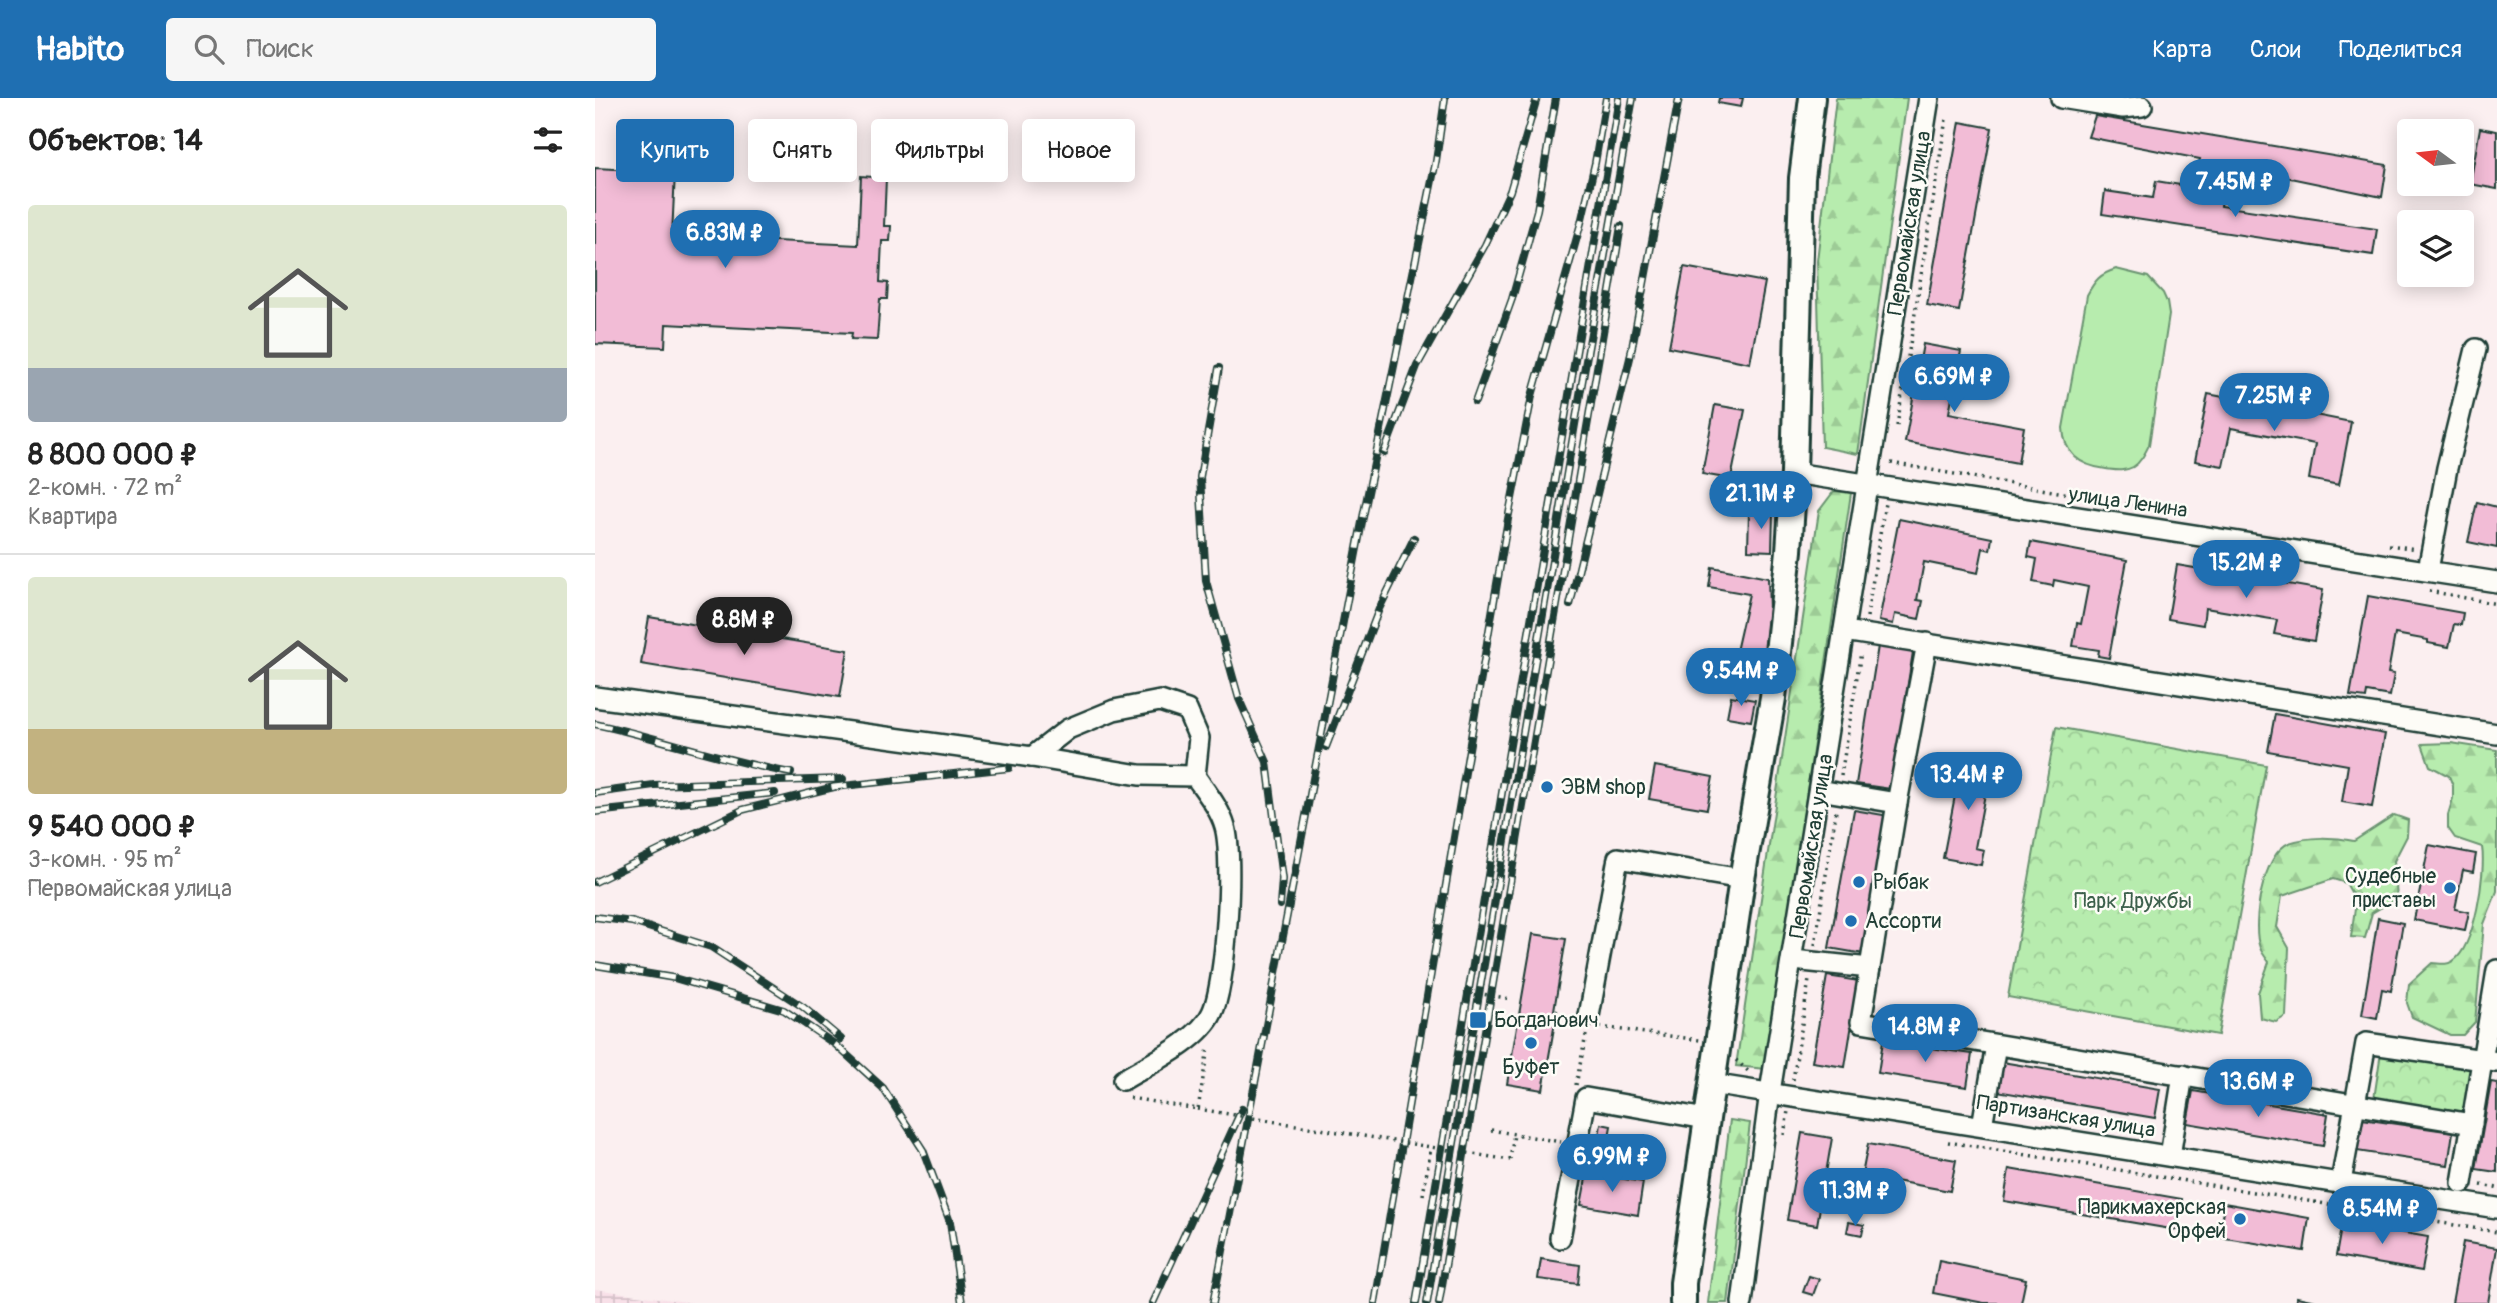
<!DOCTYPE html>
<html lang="ru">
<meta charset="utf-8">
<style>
body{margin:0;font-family:Pangolin,sans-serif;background:#f6f6f6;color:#222;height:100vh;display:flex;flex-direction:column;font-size:26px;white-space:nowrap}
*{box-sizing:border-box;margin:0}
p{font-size:23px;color:#767676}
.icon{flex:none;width:38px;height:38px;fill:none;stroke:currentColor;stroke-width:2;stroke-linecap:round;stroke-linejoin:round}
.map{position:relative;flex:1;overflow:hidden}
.details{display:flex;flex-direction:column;background:#fff;width:595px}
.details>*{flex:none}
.top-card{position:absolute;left:21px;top:21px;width:665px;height:63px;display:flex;gap:14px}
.needle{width:46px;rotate:285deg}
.buttons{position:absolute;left:1802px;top:21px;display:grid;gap:14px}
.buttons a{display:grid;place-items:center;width:77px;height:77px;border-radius:7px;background:#fff;box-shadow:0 4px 18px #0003;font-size:35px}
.price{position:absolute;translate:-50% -60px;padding:0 16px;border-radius:24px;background:#1f6fb2;color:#fff;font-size:23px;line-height:46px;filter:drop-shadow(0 2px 4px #0008)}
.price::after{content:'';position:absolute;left:50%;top:42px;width:21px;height:16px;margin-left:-10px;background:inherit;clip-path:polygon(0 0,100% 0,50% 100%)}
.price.selected{background:#222;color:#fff}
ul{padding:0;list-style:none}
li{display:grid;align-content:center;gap:14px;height:371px;padding:0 28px}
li+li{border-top:2px solid #e0e0e0}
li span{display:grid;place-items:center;height:217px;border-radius:7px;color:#555}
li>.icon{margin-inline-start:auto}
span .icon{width:126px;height:126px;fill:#fffc;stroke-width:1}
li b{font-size:30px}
h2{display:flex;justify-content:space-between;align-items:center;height:84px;padding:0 28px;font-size:30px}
.chip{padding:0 24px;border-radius:7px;background:#fff;box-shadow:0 4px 18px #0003;font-size:24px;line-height:63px}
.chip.selected{background:#1f6fb2;color:#fff}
header{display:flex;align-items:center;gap:42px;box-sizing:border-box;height:98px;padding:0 35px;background:#1f6fb2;color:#fff}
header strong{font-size:33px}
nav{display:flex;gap:38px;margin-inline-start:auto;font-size:24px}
.search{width:490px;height:63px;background:#f6f6f6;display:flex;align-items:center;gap:18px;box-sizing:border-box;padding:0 24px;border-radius:7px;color:#767676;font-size:26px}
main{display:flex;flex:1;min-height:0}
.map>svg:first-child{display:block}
.industrial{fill:url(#industrial-grid)}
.green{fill:#b7ecae;stroke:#6b9471;stroke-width:2}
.forest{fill:url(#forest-firs);stroke:#6b9471;stroke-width:2}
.park{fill:url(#park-crowns);stroke:#6b9471;stroke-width:2}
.building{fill:#f2bcd6;stroke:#1f3d34;stroke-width:2}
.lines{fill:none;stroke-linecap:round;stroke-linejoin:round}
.minor-casing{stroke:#1f3d34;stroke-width:24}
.major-casing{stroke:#1f3d34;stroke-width:30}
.path{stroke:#1f3d34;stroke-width:3.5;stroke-dasharray:2 5;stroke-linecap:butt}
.minor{stroke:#fdfcf7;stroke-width:19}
.major{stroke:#fdfcf7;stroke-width:24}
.rail-casing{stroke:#1f3d34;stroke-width:8}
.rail{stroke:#fdfcf7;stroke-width:5;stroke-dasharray:16;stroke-linecap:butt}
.path-bridge{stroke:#1f3d34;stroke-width:3.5;stroke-dasharray:2 5;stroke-linecap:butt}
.poi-dot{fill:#1f6fb2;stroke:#fdfcf7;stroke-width:2.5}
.labels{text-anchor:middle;stroke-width:5;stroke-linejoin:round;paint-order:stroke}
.street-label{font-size:21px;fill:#1f3d34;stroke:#fdfcf7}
.poi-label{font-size:21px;fill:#1f3d34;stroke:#fdfcf7;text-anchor:start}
.park-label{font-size:21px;fill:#3d604c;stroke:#fdfcf7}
</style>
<header>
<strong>Habito</strong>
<div class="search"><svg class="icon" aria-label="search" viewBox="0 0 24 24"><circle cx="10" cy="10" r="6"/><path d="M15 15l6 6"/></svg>Поиск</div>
<nav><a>Карта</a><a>Слои</a><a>Поделиться</a></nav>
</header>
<main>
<section class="details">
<h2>Объектов: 14<svg class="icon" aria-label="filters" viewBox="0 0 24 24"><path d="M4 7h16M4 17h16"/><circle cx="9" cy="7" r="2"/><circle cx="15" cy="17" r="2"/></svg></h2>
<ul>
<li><span style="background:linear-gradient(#dfe7d0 75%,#9aa5b1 0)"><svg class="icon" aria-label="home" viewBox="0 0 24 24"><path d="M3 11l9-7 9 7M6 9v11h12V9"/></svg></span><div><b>8 800 000 ₽</b><p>2-комн. · 72 m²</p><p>Квартира</p></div></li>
<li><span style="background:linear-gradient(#dfe7d0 70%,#c2b280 0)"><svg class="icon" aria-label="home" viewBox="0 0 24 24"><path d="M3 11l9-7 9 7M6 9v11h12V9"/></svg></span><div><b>9 540 000 ₽</b><p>3-комн. · 95 m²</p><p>Первомайская улица</p></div></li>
</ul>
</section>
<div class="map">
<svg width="1902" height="1205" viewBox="0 0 1902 1205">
<defs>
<pattern id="industrial-grid" width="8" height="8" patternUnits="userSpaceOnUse" patternTransform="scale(1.75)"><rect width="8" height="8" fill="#f8e0e8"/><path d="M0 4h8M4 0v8" fill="none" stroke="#d4c1c8"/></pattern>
<pattern id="forest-firs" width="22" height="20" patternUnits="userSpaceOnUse" patternTransform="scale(1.75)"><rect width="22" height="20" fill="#b7ecae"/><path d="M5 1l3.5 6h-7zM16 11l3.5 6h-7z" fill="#9dcb96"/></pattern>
<pattern id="park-crowns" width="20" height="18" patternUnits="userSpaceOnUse" patternTransform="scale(1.75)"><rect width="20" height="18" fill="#b7ecae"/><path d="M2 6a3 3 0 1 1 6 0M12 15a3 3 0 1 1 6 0" fill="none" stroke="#9dcb96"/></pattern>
</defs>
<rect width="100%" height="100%" fill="#fbeff0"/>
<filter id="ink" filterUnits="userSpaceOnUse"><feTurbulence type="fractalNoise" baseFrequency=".0143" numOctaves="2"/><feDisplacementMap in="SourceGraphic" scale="14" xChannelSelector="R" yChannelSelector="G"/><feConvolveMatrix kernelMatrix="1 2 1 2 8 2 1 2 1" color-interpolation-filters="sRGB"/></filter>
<g filter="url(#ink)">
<polygon class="industrial" points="0,1191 98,1205 0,1205"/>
<path class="green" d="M 1521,171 L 1553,179 L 1568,195 L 1572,204 L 1574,217 L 1554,347 C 1550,355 1546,364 1538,369 C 1529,374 1520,372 1511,371 C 1486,368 1469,356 1468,330 L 1492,197 C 1500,182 1505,176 1521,171 Z"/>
<g class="forest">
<polygon points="1241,0 1312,0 1263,356 1227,349 1222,163"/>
<polygon points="1239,393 1256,395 1171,971 1141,968 1224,413"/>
<path d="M 1856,645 L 1902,652 L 1902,793 L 1889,826 L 1880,924 L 1868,937 L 1855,937 L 1817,919 L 1812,905 L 1814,886 L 1837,865 C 1844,865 1851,868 1858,863 C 1880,849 1891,774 1887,749 L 1860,740 L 1853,730 L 1853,717 L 1858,700 L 1858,688 L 1854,678 L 1835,668 L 1827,646 Z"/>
<path d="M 1799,717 L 1813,722 L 1812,738 L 1799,763 L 1802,800 L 1777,815 L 1770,840 L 1756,839 L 1761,803 L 1751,785 L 1738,781 L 1687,798 L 1682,829 L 1694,850 L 1691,918 L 1681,924 L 1665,920 L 1663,895 L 1674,864 C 1671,860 1667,855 1665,850 C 1656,827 1668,755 1694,745 C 1713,738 1740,739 1759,743 Z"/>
<polygon points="1135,1022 1155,1025 1133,1205 1113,1205"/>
</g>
<g class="park">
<polygon points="1461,629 1671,667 1623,937 1413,899"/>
<polygon points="1786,954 1877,967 1870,1014 1779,1001"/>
</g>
<g class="building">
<polygon points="1124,0 1148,0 1146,9 1123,5"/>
<polygon points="1500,18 1792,67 1787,99 1652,71 1630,81 1602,76 1605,61 1493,39"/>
<polygon points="1365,24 1397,30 1364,213 1332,207"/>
<polygon points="1885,30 1902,33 1902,91 1875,86"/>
<polygon points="0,70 80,74 77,138 263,147 266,78 291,80 289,128 296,128 295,143 287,143 285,184 293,185 292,201 285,201 282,242 256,241 257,235 71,226 70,249 0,246"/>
<polygon points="1561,83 1628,94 1626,108 1782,131 1778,157 1507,116 1510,93 1558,100"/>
<polygon points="1089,169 1170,184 1155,265 1074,249"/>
<polygon points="1328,246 1366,253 1354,315 1429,329 1423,365 1310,344"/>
<polygon points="1613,296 1756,324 1744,387 1714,381 1720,346 1636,330 1628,368 1600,363"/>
<polygon points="1120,307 1150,312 1136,381 1107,376"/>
<polygon points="1882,404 1902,409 1902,450 1873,444"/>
<polygon points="1154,413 1178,414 1177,453 1153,452"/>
<polygon points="1304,421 1397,440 1395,452 1388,450 1383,475 1329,464 1322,502 1328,503 1324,521 1300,516 1298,526 1284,523"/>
<polygon points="1436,444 1532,462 1514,560 1503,558 1504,552 1478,548 1482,525 1486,526 1493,489 1459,482 1458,488 1438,484 1442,461 1433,459"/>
<polygon points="1582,467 1728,492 1719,543 1679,536 1682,522 1610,510 1608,527 1573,521"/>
<polygon points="1117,469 1173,480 1174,511 1167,576 1137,571 1154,496 1114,489"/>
<polygon points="1773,498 1868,515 1866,527 1859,526 1854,549 1833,545 1833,542 1800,536 1793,575 1799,576 1795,598 1772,594 1771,600 1755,598"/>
<polygon points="54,519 253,552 245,599 46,566"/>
<polygon points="1283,548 1318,554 1296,691 1261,686"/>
<polygon points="1136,598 1160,602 1156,623 1132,619"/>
<polygon points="1680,616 1790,636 1777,709 1747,704 1753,667 1673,653"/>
<polygon points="1367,661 1402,668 1399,686 1392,685 1380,750 1389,752 1386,767 1348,760"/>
<polygon points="1060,668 1118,679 1112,711 1054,701"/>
<polygon points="1259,712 1294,718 1269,856 1234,850"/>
<polygon points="1834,747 1881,756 1878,774 1868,772 1860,811 1874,814 1870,832 1819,822"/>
<polygon points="1783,820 1808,825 1796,893 1787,891 1782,920 1767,917"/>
<polygon points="938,836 971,841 959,912 962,913 948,992 912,986"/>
<polygon points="1232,878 1264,883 1250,969 1217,964"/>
<polygon points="1288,943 1377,956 1372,989 1283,975"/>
<polygon points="1407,964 1565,991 1560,1020 1402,993"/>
<polygon points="1896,984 1902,985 1902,1074 1881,1071"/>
<polygon points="1598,993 1733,1016 1728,1048 1592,1025"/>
<polygon points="1767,1021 1858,1034 1853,1067 1762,1053"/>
<polygon points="1006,1026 1016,1028 1014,1039 1004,1038"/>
<polygon points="1207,1035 1237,1040 1222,1127 1192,1122"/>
<polygon points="1273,1046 1361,1062 1355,1093 1267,1077"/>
<polygon points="1414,1071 1587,1101 1582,1132 1409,1103"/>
<polygon points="992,1075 1048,1084 1043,1117 986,1107"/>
<polygon points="1629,1105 1714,1120 1709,1153 1624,1139"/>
<polygon points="1254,1124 1269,1127 1267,1137 1252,1134"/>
<polygon points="1747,1124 1833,1139 1827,1173 1741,1158"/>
<polygon points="1868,1144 1902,1150 1893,1205 1857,1205"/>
<polygon points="946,1161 985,1167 983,1186 943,1181"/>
<polygon points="1344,1163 1431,1181 1426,1205 1389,1205 1338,1195"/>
<polygon points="1214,1178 1224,1181 1218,1197 1208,1194"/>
<polygon points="1702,1199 1730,1205 1701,1205"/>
</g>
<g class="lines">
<defs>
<g id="minor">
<polyline points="1466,0 1528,10 1547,8"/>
<polyline points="1199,375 1902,484"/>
<polyline points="1833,472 1852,370 1881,251"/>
<polyline points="1249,533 1902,636"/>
<polyline points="1332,545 1302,705 1266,924 1877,1026"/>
<path d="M 0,599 L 437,659 L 544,677 L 600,678 C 611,694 625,711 630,729 C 639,760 631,886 617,915 C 604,943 554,966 528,982"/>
<polyline points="437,659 473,631 519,612 565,603 592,612 604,640 600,678"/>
<polyline points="1224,692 1302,705"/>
<polyline points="1198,862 1275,870"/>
<polyline points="994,918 1023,760 1147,781"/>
<polyline points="1116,986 1902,1110"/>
<polyline points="1387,1028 1401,947"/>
<polyline points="1575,1058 1588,977"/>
<polyline points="1746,1084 1771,945 1902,964"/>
<polyline points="1867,1085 1902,872"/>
<polyline points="965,1140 991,1000 1111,1021"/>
<polyline points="1147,1205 1175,994 1334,0"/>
</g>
<polyline id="major" points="1088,1205 1088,1185 1147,781 1178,600 1194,453 1199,375 1207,80 1217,0"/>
</defs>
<use href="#minor" class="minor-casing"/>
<use href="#major" class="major-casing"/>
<g class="path">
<polyline points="1302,328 1351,21"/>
<polyline points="1296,365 1561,411"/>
<polyline points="1794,447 1821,451"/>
<polyline points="1834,493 1902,506"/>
<polyline points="1272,519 1290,405"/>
<polyline points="1246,678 1266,554"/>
<polyline points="1220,847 1241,713"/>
<polyline points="869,893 917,901"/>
<polyline points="1005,929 1105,942"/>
<polyline points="1141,962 1153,973"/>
<polyline points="1198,982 1214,882"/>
<polyline points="981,987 992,932"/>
<polyline points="535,1000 603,1011 613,950"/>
<polyline points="896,1032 966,1044"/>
<polyline points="1189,1037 1193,1013"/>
<polyline points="1353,1044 1902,1134"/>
<polyline points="915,1062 919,1036"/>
<polyline points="1886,1087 1902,1090"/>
<polyline points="828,1097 836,1049"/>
</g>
<use href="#minor" class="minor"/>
<use href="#major" class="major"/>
<defs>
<g id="rail">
<polyline points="624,270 605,379 611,483 644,601 672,664 687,781 685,807"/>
<polyline points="880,304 917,201 942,112 961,0"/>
<polyline points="789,355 822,268 890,147 915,93 942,0"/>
<polyline points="975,507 1035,260 1084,0"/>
<path d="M 0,626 C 66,640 129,663 196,675"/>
<polyline points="731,649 784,511 819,440"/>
<polyline points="0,695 59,687 248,681"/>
<polyline points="0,714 180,695"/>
<polyline points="0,784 147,712 239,689 414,670"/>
<polyline points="0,819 37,824 116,849 208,909 246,941"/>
<polyline points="0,867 79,880 189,912 241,947 288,990 328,1052 355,1124 367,1205"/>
<polyline points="558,1205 647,1011"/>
<polyline points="618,1205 767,424 841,63 850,0"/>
<polyline points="780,1205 913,421 937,298 986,125 1000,65 1011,0"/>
<polyline points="821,1205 1024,0"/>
<polyline points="832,1205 987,285 1038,0"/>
<polyline points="844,1205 1026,128"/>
</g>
</defs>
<use href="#rail" class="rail-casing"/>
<use href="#rail" class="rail"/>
<polyline class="path-bridge" points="603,1011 915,1062"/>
</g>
</g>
<g class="poi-dot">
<circle cx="952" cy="689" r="7"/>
<circle cx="1264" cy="784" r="7"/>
<circle cx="1855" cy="790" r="7"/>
<circle cx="1256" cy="823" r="7"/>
<rect x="874" y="913" width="18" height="18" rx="3.5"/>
<circle cx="936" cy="945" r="7"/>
<circle cx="1645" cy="1121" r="7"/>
</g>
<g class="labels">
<g class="street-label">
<text transform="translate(1314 125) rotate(-81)" y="7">Первомайская улица</text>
<text transform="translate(1533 404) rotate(8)" y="7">улица Ленина</text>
<text transform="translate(1216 748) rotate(-81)" y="7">Первомайская улица</text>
<text transform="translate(1471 1018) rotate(9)" y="7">Партизанская улица</text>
</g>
<g class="poi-label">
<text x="966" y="696">ЭВМ shop</text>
<text x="1841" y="785" text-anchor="end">Судебные<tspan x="1841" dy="24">приставы</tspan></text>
<text x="1278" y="791">Рыбак</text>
<text x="1270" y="830">Ассорти</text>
<text x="899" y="929">Богданович</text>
<text x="936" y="976" text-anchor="middle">Буфет</text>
<text x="1631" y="1116" text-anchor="end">Парикмахерская<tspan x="1631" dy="24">Орфей</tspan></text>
</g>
<g class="park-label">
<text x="1538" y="810">Парк Дружбы</text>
</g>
</g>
</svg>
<div class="buttons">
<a><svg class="needle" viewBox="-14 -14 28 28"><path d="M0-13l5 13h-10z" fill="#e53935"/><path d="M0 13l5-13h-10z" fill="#767676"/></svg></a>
<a><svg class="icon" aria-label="layers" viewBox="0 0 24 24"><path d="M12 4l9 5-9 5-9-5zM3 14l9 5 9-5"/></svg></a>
</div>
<b class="price" style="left:1640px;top:121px">7.45M ₽</b>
<b class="price" style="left:130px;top:172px">6.83M ₽</b>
<b class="price" style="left:1359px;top:316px">6.69M ₽</b>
<b class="price" style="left:1679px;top:335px">7.25M ₽</b>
<b class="price" style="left:1166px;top:433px">21.1M ₽</b>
<b class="price" style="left:1651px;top:502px">15.2M ₽</b>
<b class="price selected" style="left:149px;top:559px">8.8M ₽</b>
<b class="price" style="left:1146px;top:610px">9.54M ₽</b>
<b class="price" style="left:1373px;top:714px">13.4M ₽</b>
<b class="price" style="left:1330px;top:966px">14.8M ₽</b>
<b class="price" style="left:1663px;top:1021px">13.6M ₽</b>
<b class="price" style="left:1017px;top:1096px">6.99M ₽</b>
<b class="price" style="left:1260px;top:1130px">11.3M ₽</b>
<b class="price" style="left:1787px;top:1148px">8.54M ₽</b>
<div class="top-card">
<a class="chip selected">Купить</a>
<a class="chip">Снять</a>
<a class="chip">Фильтры</a>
<a class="chip">Новое</a>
</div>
</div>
</main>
